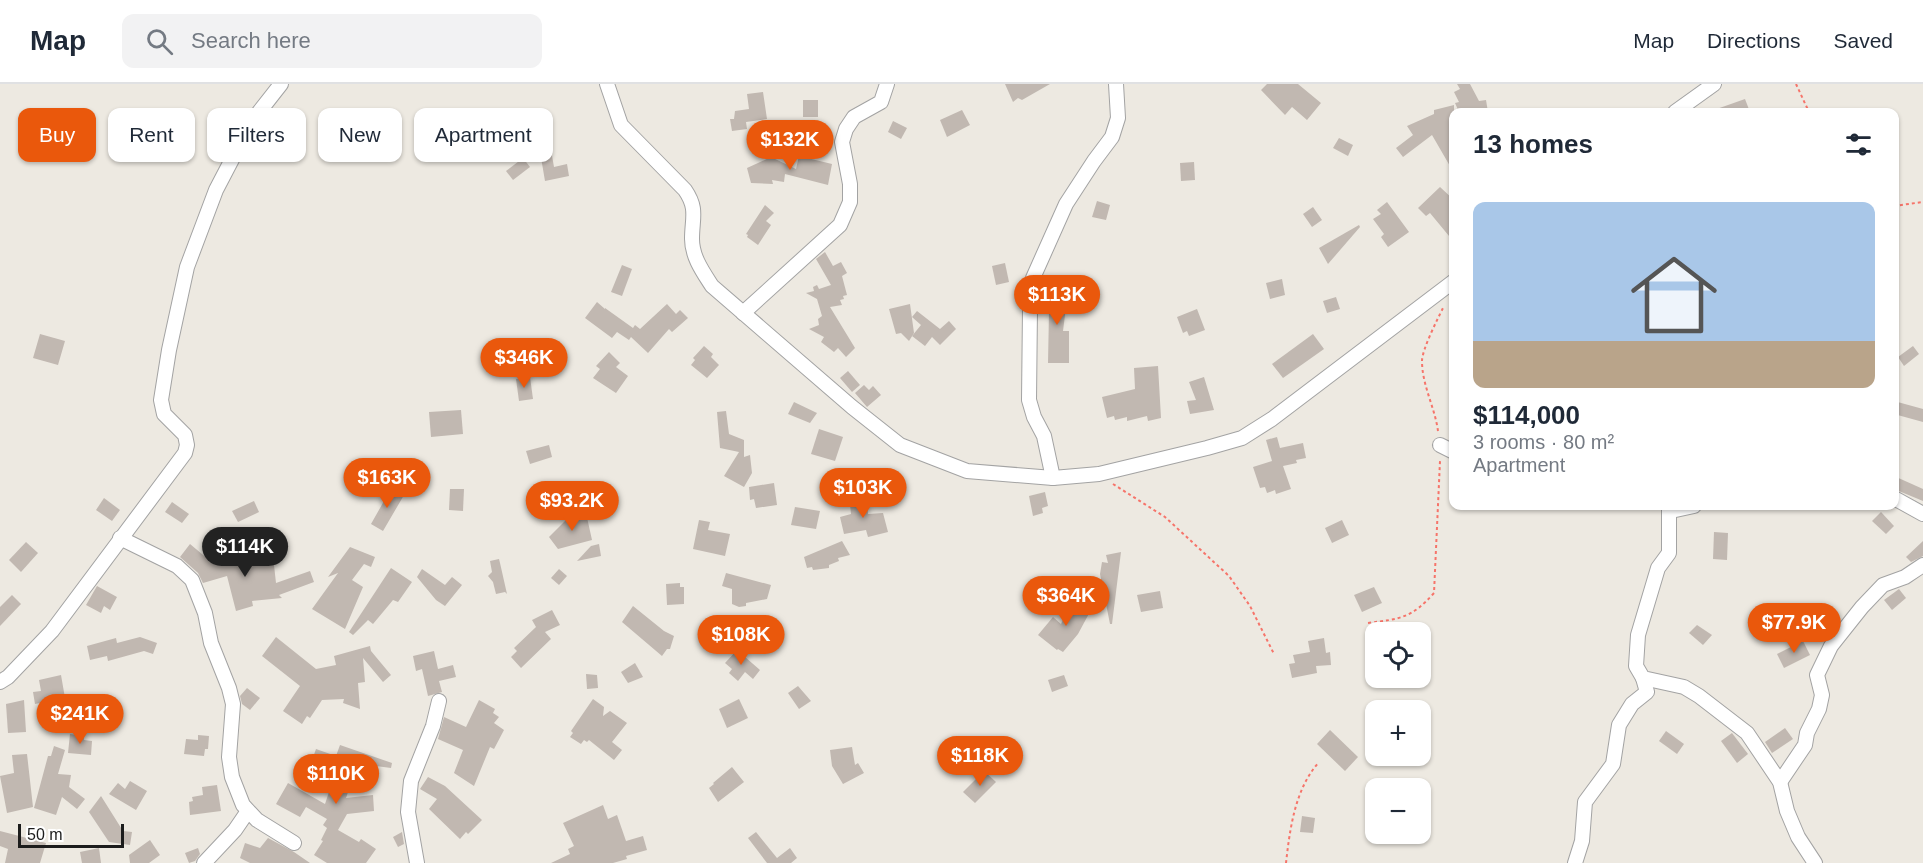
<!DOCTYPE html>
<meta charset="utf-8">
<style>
body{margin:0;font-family:Arial,sans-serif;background:#f2f2f3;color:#1f2937;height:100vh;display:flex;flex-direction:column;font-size:22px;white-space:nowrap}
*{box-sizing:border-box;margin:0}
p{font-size:20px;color:#747a83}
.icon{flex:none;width:33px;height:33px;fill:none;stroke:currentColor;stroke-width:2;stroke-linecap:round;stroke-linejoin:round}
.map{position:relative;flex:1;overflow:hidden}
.side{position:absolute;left:1449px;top:24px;width:450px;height:402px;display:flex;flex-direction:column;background:#fff;border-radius:12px;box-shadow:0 2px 4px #0004}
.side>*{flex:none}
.top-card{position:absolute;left:18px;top:24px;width:570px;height:54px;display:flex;gap:12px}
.tools{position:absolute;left:1365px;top:538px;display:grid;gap:12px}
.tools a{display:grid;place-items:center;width:66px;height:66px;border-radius:12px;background:#fff;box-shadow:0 2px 4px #0004;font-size:30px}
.scale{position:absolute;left:18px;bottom:15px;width:106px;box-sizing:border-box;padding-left:6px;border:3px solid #1c1c1c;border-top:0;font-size:16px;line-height:21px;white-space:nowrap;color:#1c1c1c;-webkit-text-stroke:4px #fff;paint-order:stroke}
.price{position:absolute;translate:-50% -51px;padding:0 14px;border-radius:21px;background:#ea580c;color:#fff;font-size:20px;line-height:39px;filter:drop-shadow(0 2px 3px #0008)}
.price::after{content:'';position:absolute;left:50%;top:36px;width:18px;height:14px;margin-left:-9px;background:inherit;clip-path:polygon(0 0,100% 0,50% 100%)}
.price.active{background:#222;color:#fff}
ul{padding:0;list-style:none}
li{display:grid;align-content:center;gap:12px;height:318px;padding:0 24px}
li span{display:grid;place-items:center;height:186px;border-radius:12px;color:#555}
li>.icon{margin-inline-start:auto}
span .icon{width:108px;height:108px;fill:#fffc;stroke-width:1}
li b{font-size:26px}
h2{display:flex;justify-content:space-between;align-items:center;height:72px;padding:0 24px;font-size:26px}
.tag{padding:0 21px;border-radius:12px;background:#fff;box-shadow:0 2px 4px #0004;font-size:21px;line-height:54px}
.tag.active{background:#ea580c;color:#fff}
header{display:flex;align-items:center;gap:36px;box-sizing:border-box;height:84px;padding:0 30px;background:#fff;border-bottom:2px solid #e0e1e3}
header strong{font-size:28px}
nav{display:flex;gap:33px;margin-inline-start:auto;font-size:21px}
.search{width:420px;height:54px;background:#f2f2f3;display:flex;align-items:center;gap:15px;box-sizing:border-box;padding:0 21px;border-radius:12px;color:#747a83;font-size:22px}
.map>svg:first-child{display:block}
.building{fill:#c1b8b1}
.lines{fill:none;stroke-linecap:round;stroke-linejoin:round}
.street-casing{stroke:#a3a3a3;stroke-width:16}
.path{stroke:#f6746a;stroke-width:2;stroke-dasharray:3 3;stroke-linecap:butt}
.street{stroke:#fff;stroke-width:14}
</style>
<header>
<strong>Map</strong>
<div class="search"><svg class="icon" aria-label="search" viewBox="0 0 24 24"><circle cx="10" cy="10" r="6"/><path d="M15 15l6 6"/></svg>Search here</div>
<nav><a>Map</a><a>Directions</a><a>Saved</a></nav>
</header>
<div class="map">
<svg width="1923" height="779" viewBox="0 0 1923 779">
<rect width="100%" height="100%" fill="#ede9e1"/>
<g class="building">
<polygon points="1005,0 1050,0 1022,16 1018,14 1013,18"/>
<polygon points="1267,0 1298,0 1321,19 1307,36 1292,23 1285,31 1261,6"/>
<polygon points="1457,0 1470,0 1479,17 1486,16 1488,28 1459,28 1455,19 1459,18 1454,8 1460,5"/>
<polygon points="763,8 767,35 746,38 747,45 732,47 730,35 734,35 735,27 749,25 747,10"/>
<polygon points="1745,15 1750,28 1711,28 1711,27"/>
<rect x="803" y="16" width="15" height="17"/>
<polygon points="1454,21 1454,89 1432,51 1403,73 1396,64 1413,51 1407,42 1434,30 1434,26"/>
<polygon points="962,26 970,41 947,53 940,36"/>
<polygon points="893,37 907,44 901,55 888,48"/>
<polygon points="549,54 554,83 567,80 569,92 545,97 538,56"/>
<polygon points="1339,54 1353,61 1348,72 1333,64"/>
<polygon points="799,72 832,80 828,101 785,90 784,98 772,96 773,100 751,99 747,84 771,73 796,85"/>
<polygon points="523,74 530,83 513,96 506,87"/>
<polygon points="1194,78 1195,96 1181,97 1180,79"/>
<polygon points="1440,103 1454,116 1454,158 1430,129 1426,132 1418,124"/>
<polygon points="1097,117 1110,121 1106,136 1092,133"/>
<polygon points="1387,118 1409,148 1388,163 1381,153 1384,150 1373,135 1381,130 1377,126"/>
<polygon points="765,121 774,129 766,137 771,141 758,161 747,153 748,151 746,150"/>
<polygon points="1313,123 1322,136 1312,143 1303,130"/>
<polygon points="1359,141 1360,143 1328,180 1319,164"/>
<polygon points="825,168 833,182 841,178 847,189 842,192 847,211 843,212 844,215 840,216 842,221 830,223 855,264 846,273 838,264 834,268 821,258 824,253 809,245 819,241 818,235 822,232 817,215 806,209 814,207 813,203 817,201 819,205 831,201 816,175"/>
<polygon points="1005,179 1009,198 996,201 992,182"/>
<polygon points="622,181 632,185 622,212 611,208"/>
<polygon points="1282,195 1285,211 1270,215 1266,199"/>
<polygon points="1047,205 1068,207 1063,247 1069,247 1069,279 1048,279 1049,228 1043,228"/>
<polygon points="1336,213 1340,225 1327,229 1323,217"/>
<polygon points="597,218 605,225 605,224 633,244 635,241 640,245 667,220 676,230 680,226 688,234 672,248 669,245 648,269 631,253 629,256 617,248 612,254 585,234"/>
<polygon points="910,220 914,249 909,257 901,249 896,250 889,225"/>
<polygon points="1197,225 1205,246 1189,252 1187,247 1183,249 1177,233"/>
<polygon points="917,227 940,245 949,237 956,245 940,261 932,253 925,262 912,252 921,241 912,233"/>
<polygon points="40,250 65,257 58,281 33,274"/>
<polygon points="1313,250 1324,265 1283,294 1272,280"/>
<polygon points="704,262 713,270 711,273 719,281 707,294 691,281 695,276 693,274"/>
<polygon points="1913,262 1919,270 1904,282 1898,273"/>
<polygon points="609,268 620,279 616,283 628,292 616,309 593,294 600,285 596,282"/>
<polygon points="1158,282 1161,334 1148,337 1147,332 1127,337 1127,333 1115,336 1114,332 1107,334 1102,313 1135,305 1134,284"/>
<polygon points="848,287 860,301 852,308 840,294"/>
<polygon points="530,293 533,315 519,317 516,295"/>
<polygon points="1204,293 1214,326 1190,330 1187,317 1196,316 1189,298"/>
<polygon points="864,301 869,306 873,302 881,311 867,323 855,309"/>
<polygon points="1894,317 1923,325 1923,338 1894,330"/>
<polygon points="794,318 817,329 810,339 788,330"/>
<polygon points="461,326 463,350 431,353 429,328"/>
<polygon points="726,327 729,350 744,356 744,373 750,371 752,389 744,403 724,392 739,368 720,364 717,328"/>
<polygon points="819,345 843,353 835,377 811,370"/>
<polygon points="1277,353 1280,364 1303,359 1306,374 1296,376 1297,379 1283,382 1291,405 1276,410 1275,406 1267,409 1265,403 1260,404 1253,383 1272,377 1266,356"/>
<polygon points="549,361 552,373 530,380 526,367"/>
<polygon points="1894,392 1923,405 1923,417 1894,405"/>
<polygon points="774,399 777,421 756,424 754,415 750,416 749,403"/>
<polygon points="390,403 404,411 383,447 371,440 384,417 382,416"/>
<polygon points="450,405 464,405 463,427 449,426"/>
<polygon points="1045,408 1048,422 1042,424 1043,429 1033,432 1029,412"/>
<polygon points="867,413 868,430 883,429 888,448 868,453 866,446 844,450 840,433 851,430 850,420 852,420 852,414"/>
<polygon points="104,414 120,426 112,437 96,426"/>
<polygon points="254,417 259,428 238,438 232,427"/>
<polygon points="172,418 189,430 182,439 165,428"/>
<polygon points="795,423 820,427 816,445 791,441"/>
<polygon points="576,426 578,431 586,429 592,456 558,465 549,453"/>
<polygon points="1881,428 1894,442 1886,450 1872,437"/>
<polygon points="699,436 710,438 708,446 730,450 725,472 693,465"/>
<polygon points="1342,436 1349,451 1332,459 1325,444"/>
<polygon points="1714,448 1728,449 1727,476 1713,475"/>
<polygon points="842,457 850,471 838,474 839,477 829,481 829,484 813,486 812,483 807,484 804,473"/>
<polygon points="1923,457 1923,472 1911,478 1906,473"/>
<polygon points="26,458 38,469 21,488 9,476"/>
<polygon points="190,460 215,481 237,475 239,481 269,477 269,482 274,481 276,499 310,487 314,498 279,511 282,514 252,517 253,522 236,527 227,492 203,499 198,489 180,473"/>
<polygon points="599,460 601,472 577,477 591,462"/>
<polygon points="350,463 375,473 371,483 364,480 352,496 363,503 345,545 312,525 338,489 328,493"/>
<polygon points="1121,468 1112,540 1110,540 1100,490 1102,478 1108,479 1106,471"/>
<polygon points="499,475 500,479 507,510 505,508 496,510 493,498 488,492 492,488 490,477"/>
<polygon points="391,484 412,498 398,518 393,516 373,540 368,536 353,551 349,548"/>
<polygon points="422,485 445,501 452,493 462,501 445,522 436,516 417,493"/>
<polygon points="559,485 567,492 559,501 551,494"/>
<polygon points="726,489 771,501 767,515 746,519 746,522 739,523 732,520 732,505 722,502"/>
<polygon points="680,499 680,503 684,503 684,520 667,521 666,500"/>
<polygon points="97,502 117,513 110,526 104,522 101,529 86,521"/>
<polygon points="1374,503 1382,519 1362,528 1354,511"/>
<polygon points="1899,505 1906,514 1892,526 1884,516"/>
<polygon points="1160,507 1163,524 1141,528 1137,511"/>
<polygon points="12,511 21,520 0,542 0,523"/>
<polygon points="1073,515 1092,524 1078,550 1063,568 1058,565 1057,566 1038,551 1053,533 1061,540"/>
<polygon points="633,522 664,547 674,552 670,565 667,565 662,572 622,538"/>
<polygon points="552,526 560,541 545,548 551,555 521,584 511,573 517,567 514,564 536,543 532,536"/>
<polygon points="1697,541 1712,551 1703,561 1689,549"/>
<polygon points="140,553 157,559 153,570 144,567 108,577 107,572 90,576 87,562 116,554 117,559"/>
<polygon points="276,553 316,585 336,581 334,572 370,562 371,567 391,591 383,598 363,574 365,598 358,599 360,625 343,619 344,615 322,616 310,634 307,632 302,640 283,627 300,602 262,572"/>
<polygon points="1324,554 1326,569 1330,568 1331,581 1316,582 1317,589 1292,594 1289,580 1295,579 1293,571 1310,568 1308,557"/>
<polygon points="1803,557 1810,571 1784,584 1777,570"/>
<polygon points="737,566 760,586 753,595 745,588 738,597 729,589 732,585 725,579"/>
<polygon points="434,567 438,585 453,581 456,593 439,597 442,608 428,612 422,585 416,587 413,572"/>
<polygon points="635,579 643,593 628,599 621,588"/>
<polygon points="586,590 597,591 598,604 587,605"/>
<polygon points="61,591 65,614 35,620 33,608 41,607 39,596"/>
<polygon points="1064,591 1068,602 1052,608 1048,596"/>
<polygon points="798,602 811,617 799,625 788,609"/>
<polygon points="247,604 260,614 250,626 242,620 240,612"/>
<polygon points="593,615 604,623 603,632 610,627 627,639 612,658 622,666 614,676 589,656 587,658 584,656 581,660 570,653 573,649 571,647"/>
<polygon points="739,615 748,634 727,644 719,625"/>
<polygon points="24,616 26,648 8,649 6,620"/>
<polygon points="479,616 495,625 493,629 499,633 494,639 504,646 494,665 490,663 474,702 454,689 463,666 438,655 444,633 466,643"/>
<polygon points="1785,644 1793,655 1772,669 1765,658"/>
<polygon points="1330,646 1358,673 1345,687 1317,660"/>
<polygon points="1666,647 1684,660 1677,670 1659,657"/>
<polygon points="1732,649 1748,670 1737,679 1721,657"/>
<polygon points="70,650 84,652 84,656 92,657 91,671 68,669"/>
<polygon points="198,651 209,652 208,665 205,665 204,672 184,670 186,655 198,656"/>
<polygon points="340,661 392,679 391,684 361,680 360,683 357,682 346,714 373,711 374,727 347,730 338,746 359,758 361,755 376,765 366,779 327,779 314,771 323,757 321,756 327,744 323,741 327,735 306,723 300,733 276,720 288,699 325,720 335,690 310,682 316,665 336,672"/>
<polygon points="54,662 65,666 58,690 71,691 69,703 85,715 77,725 62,713 56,731 34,724 48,672 51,672"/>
<polygon points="852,663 855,681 858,679 864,689 843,700 832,682 830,666"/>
<polygon points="27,670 33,723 7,729 0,692 14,689 12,671"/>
<polygon points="732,683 744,698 718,718 709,704 714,700 713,699"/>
<polygon points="984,687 996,698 975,719 963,708"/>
<polygon points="428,693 445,702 482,736 468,750 466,748 460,755 429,725 437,715 420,705"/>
<polygon points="130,697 147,707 136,726 109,710 118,699 125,705"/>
<polygon points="217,701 221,727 190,731 189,718 193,717 192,713 203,711 202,703"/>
<polygon points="101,712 123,747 132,748 130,761 109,758 89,728"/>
<polygon points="603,721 608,735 617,731 626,757 643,752 647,766 626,772 627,775 613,779 551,779 570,770 568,765 574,762 563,739"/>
<polygon points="1302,732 1315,734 1313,749 1300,748"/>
<polygon points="0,747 46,759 40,779 5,779 8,765 0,762"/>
<polygon points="402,748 404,760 398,763 393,753"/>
<polygon points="756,748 777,774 790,764 797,774 791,779 767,779 748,754"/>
<polygon points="268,754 294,768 310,779 250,779 240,774 245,759 260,764"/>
<polygon points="150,756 160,771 149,779 130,779 129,771"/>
<polygon points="99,764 101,779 82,779 80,768"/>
<polygon points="198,764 200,770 195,777 189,779 185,769"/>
</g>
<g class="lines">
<defs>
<g id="street">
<path d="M 607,0 L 621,41 L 685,106 C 698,125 692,134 692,155 C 692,173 703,188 712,202 L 852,323 L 900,361 L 967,387 L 1053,394 L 1099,390 L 1207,364 L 1242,354 L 1272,335 L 1454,197"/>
<polyline points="1675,28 1714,0"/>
<polyline points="743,229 840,141 850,118 850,100 842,58 846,45 854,33 881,18 887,0"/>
<polyline points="1440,361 1454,368"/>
<polyline points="1053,394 1044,352 1034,333 1029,316 1030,224 1033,194 1066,120 1094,77 1112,53 1118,34 1116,0"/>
<polyline points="1894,414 1923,430"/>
<polyline points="1669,422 1669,469 1658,484 1638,551 1636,582 1643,594 1684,603 1699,612 1747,649 1780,698 1787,727 1798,753 1815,779"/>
<polyline points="1671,427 1694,422"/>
<polyline points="120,454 177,482 192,496 205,529 211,559 229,604 233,620 229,673 232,693 243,721 257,736 294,759"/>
<polyline points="0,598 8,593 52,547 185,369 187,361 185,351 164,330 161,316 169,266 187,183 216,106 252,37 281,0"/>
<polyline points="1780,698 1805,661 1807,649 1819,625 1822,611 1817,591 1831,562 1862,523 1883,501 1905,493 1923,481"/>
<polyline points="204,779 235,746 248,727"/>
<polyline points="417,779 408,728 411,697 433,642 439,617"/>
<polyline points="1575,779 1582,757 1585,718 1613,680 1619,641 1632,620 1647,608 1643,594"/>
</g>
</defs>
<use href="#street" class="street-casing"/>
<g class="path">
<polyline points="1796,0 1809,28"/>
<polyline points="1894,122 1923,118"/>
<path d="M 1438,347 C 1435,324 1422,301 1422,277 C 1422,266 1437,236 1443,224"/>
<polyline points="1113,400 1165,433 1229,492 1250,522 1274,570"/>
<path d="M 1368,539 C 1400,535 1412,534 1434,509 L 1440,377"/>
<path d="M 1286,779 C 1290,744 1295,705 1319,678"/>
</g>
<use href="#street" class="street"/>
</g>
</svg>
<div class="tools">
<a><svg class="icon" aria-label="locate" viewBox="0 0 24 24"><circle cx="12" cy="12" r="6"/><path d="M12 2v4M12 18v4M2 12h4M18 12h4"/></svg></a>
<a>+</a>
<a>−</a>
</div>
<div class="scale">50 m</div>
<b class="price" style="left:790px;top:87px">$132K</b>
<b class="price" style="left:1057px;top:242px">$113K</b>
<b class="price" style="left:524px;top:305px">$346K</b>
<b class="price" style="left:387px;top:425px">$163K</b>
<b class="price" style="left:863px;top:435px">$103K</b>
<b class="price" style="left:572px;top:448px">$93.2K</b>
<b class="price active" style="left:245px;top:494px">$114K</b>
<b class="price" style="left:1066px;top:543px">$364K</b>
<b class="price" style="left:1794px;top:570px">$77.9K</b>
<b class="price" style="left:741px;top:582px">$108K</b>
<b class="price" style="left:80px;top:661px">$241K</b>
<b class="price" style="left:980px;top:703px">$118K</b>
<b class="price" style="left:336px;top:721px">$110K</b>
<div class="top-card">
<a class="tag active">Buy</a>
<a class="tag">Rent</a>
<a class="tag">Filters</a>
<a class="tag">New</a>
<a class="tag">Apartment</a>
</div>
<section class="side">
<h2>13 homes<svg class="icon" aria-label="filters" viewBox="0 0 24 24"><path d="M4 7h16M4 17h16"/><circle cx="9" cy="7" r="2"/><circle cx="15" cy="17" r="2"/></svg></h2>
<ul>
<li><span style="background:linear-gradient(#a9c7e8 75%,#b9a48a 0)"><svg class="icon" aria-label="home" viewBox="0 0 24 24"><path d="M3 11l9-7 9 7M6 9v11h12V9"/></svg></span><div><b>$114,000</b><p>3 rooms · 80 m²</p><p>Apartment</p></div></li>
</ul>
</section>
</div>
